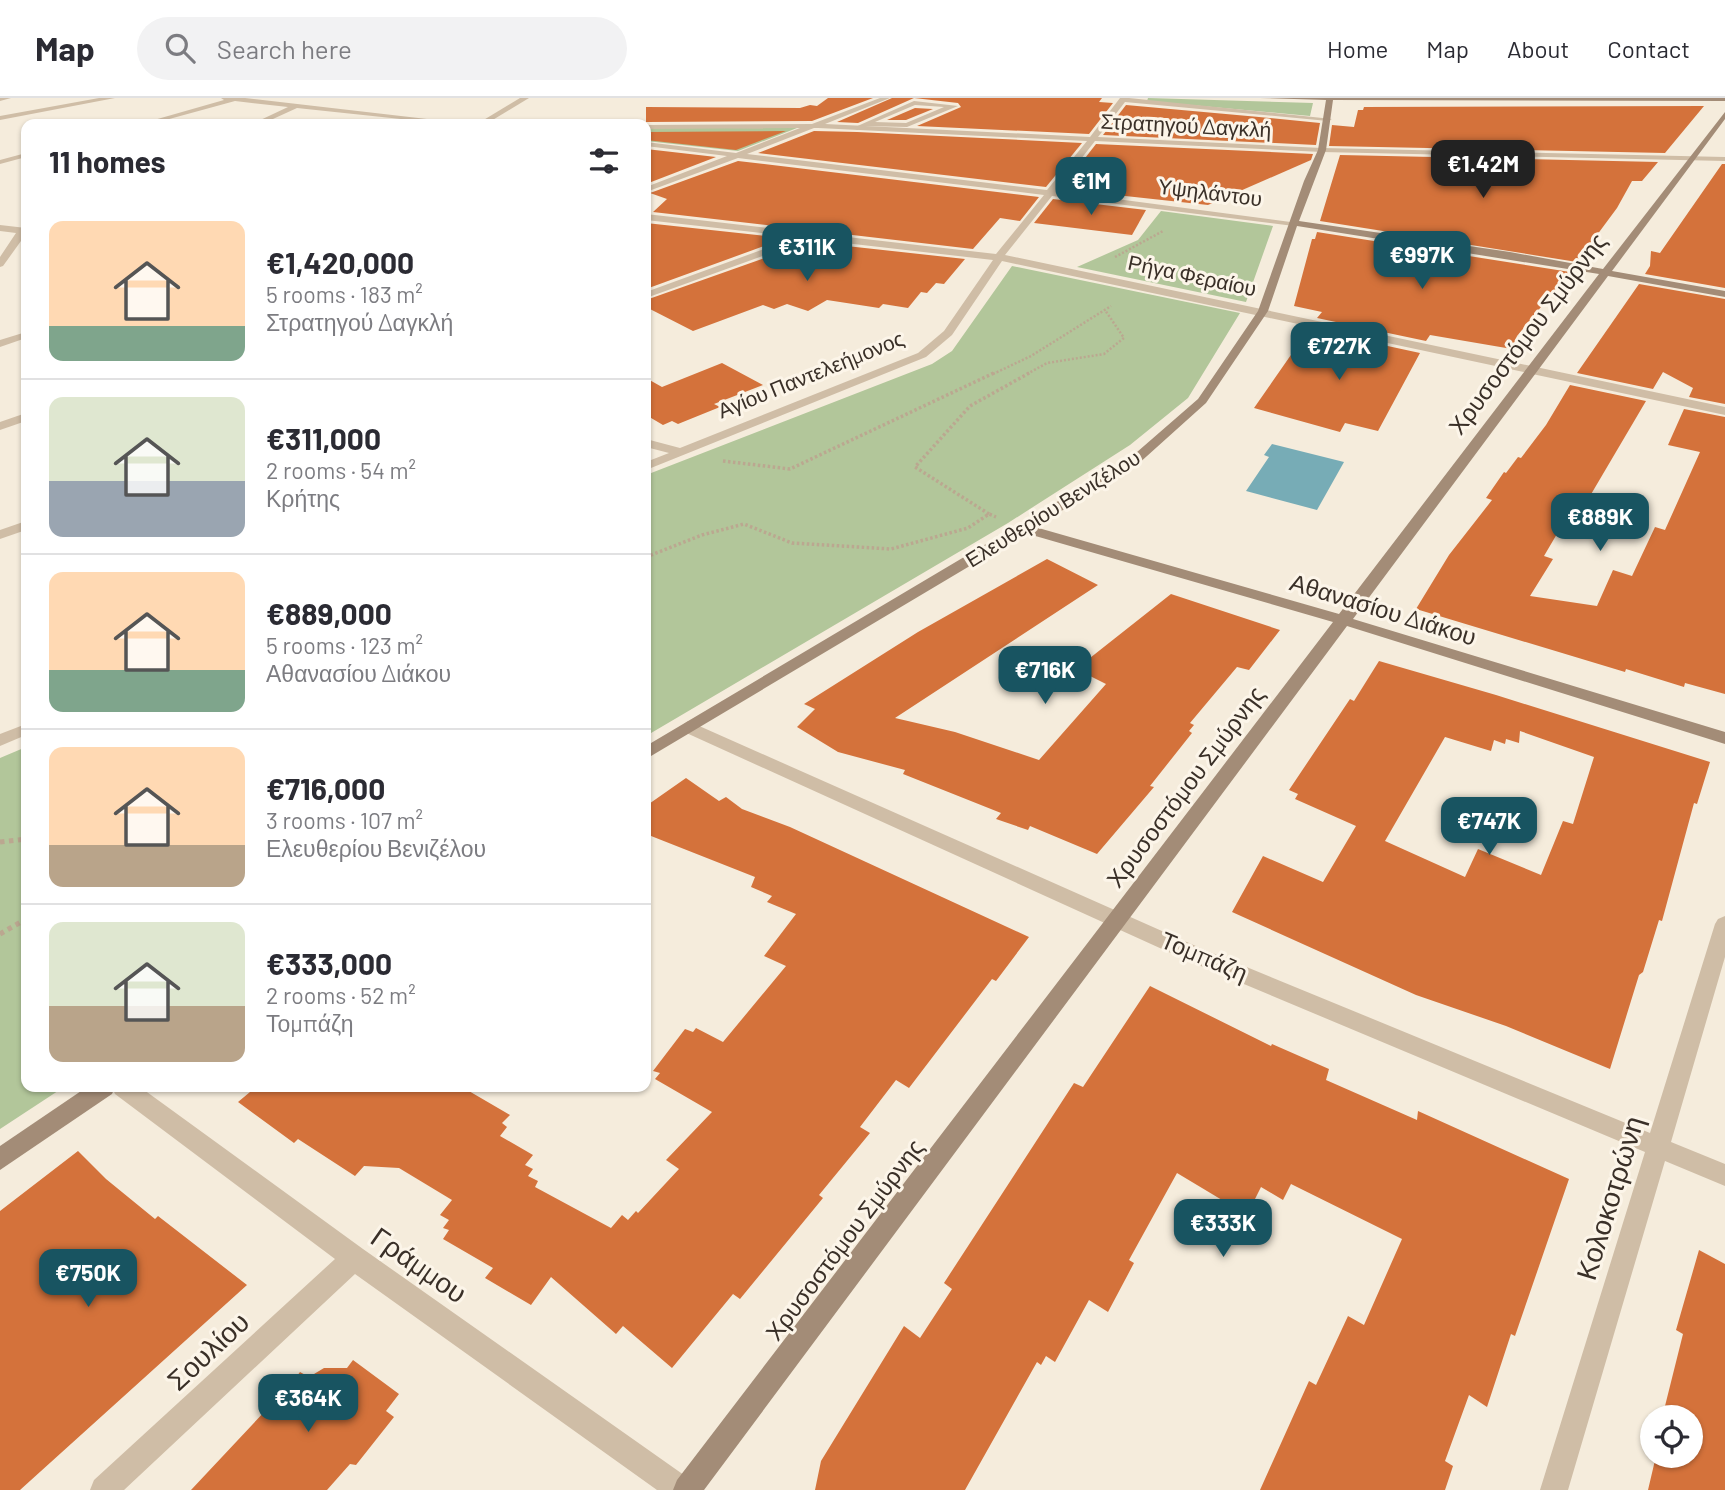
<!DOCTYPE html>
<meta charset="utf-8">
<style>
body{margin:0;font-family:Barlow,sans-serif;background:#f2f2f3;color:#2b2b33;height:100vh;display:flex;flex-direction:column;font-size:26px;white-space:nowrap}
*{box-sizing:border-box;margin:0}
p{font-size:23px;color:#7c7c81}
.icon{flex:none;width:38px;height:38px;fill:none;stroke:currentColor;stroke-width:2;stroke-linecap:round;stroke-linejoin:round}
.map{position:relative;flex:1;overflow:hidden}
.panel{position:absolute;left:21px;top:21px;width:630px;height:973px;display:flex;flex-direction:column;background:#fff;border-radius:14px;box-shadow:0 2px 5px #0004}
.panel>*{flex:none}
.buttons{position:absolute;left:1640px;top:1307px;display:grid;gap:14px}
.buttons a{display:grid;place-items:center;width:63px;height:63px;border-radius:50%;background:#fff;box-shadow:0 2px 5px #0004;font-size:35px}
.price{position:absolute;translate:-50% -60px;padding:0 16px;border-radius:14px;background:#185461;color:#fff;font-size:23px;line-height:46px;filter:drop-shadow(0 2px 4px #0008)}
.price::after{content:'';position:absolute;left:50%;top:42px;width:21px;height:16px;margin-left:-10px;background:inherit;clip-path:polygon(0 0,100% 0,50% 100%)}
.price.on{background:#222;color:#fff}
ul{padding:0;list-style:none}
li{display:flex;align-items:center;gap:21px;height:175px;padding:0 28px}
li+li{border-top:2px solid #e1e1e2}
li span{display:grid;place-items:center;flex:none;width:196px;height:140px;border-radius:14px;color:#555}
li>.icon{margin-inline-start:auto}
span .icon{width:84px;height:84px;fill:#fffc;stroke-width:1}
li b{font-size:30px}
h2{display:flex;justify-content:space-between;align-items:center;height:84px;padding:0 28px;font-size:30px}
header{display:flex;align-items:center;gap:42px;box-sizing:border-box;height:98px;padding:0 35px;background:#fff;border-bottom:2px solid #e1e1e2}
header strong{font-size:33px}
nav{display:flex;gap:38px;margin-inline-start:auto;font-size:24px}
.search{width:490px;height:63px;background:#f2f2f3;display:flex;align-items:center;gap:18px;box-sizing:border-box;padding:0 24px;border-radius:38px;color:#7c7c81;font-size:26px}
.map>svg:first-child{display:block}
.green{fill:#b2c69a}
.water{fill:#77acb6}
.building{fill:#d4723b;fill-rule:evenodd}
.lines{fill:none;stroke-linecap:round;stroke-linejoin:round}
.path-far2{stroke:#bba790;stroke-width:2.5;stroke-dasharray:2 2;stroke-linecap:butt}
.path-far1{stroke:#bba790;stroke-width:3.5;stroke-dasharray:2.5 2.5;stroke-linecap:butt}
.path{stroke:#bba790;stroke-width:5;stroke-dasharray:4.5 4.5;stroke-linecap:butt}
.lane{fill:#cfbda6;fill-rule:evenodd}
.street{fill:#cfbda6;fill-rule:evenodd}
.secondary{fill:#a38c77;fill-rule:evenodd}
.labels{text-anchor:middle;stroke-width:6;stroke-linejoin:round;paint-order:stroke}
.far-street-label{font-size:21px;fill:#3a3028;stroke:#fcf5e9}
.street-label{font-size:24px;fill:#3a3028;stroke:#fcf5e9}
.near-street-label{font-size:28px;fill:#3a3028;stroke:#fcf5e9}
</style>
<header>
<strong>Map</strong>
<div class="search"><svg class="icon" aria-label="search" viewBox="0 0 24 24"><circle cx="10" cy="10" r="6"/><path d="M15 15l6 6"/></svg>Search here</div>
<nav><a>Home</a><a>Map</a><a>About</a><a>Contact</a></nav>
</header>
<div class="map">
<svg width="1725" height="1392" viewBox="0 0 1725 1392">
<rect width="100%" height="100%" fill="#f5ecdc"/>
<g class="green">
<polygon points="1148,0 1313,5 1310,18 1147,3"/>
<polygon points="646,30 797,30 738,53 646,43"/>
<polygon points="1161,113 1273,128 1246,204 1077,169 1138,142"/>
<polygon points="1012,168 1240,215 1188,300 1130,347 1008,425 646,638 646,377 932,266 952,253"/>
<polygon points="26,649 26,989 64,989 0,1031 0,660"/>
</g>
<polygon class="water" points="1272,346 1344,364 1317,412 1246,393 1269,359 1264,357"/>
<g class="building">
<polygon points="828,0 873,0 812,23 646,24 646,9 800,10 810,7 817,8"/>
<polygon points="892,0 1102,0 1099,4 1113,5 1089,36 917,28 961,9 958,5 914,0 858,25 837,24"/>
<polygon points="1126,7 1259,19 1320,25 1316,47 1103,37"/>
<polygon points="1704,8 1665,55 1329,48 1332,27 1354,29 1358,12 1363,12 1364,9"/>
<polygon points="915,10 933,11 906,22 887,22"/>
<polygon points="786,33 736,52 646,42 646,34"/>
<polygon points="814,33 857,34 1082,45 1046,89 758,55"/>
<polygon points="1096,46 1313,56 1311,62 1208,107 1061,91"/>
<polygon points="646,51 716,59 646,86"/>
<polygon points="1340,57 1658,64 1642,83 1632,83 1617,110 1577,164 1320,123"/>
<polygon points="738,63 1039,99 1020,123 1000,120 973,151 653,114 667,101 650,95"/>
<polygon points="1722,66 1725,66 1725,190 1645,176 1650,168 1651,153 1660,155"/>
<polygon points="1053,101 1146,112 1132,137 1034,125"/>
<polygon points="646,125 786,140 646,191"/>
<polygon points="1317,134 1570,174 1517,238 1512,251 1430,237 1426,243 1317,220 1322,214 1294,208 1312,141 1315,141"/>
<polygon points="810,144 965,161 944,186 936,185 927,195 921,194 908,210 883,206 879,210 827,202 808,213 787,206 774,211 763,207 693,233 646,209 646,202"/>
<polygon points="1639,186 1725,201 1725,306 1689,299 1693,290 1663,274 1653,291 1577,275"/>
<polygon points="1309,231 1420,255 1378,333 1345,325 1340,334 1254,310"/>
<polygon points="722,265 763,287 714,306 720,309 678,326 672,323 663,327 646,317 646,280 662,289"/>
<polygon points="1570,287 1646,303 1590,398 1581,395 1544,458 1553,461 1530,498 1597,508 1613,472 1632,478 1655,429 1665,432 1700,354 1668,347 1684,311 1725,319 1725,596 1685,585 1684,589 1626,571 1625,574 1416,511 1449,457 1492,402 1486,400 1504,374 1506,375 1518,359 1521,360 1546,327"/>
<polygon points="1047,461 1098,487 895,620 955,634 1039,662 1106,586 1076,571 1171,496 1280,532 1249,572 1237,569 1190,625 1194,627 1189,633 1192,635 1150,688 1154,689 1097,756 1030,728 1028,732 996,721 1001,715 903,676 905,672 838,654 797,629 815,611 804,606 918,534"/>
<path d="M 1379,563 L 1496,597 L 1710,664 L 1697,706 L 1694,705 L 1662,823 L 1659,822 L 1643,874 L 1639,877 L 1610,971 L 1506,928 L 1416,897 L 1232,814 L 1263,758 L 1323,784 L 1356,728 L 1295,701 L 1298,696 L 1289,692 L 1350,601 L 1354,603 ZM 1520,633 L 1594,659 L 1573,726 L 1563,723 L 1541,777 L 1478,751 L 1465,779 L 1385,743 L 1445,639 L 1491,653 L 1494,642 L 1505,646 L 1506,641 L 1519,645 Z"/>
<polygon points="686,680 719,703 726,699 742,711 790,729 1029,839 996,883 992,881 909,990 896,982 860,1029 870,1035 819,1097 823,1100 740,1201 733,1196 672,1270 623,1228 616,1236 551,1179 531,1207 485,1180 493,1170 443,1141 449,1132 443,1130 449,1122 440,1117 452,1102 399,1070 364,1068 355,1078 298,1041 294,1045 238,1004 256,989 462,989 510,1017 502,1025 507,1029 500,1038 533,1057 525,1067 533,1071 528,1078 538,1083 535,1089 611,1130 622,1117 628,1122 636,1113 638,1115 679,1071 666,1062 712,1014 655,981 660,975 653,973 685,931 693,934 696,930 723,944 786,868 764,858 796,816 767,804 772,798 751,789 755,779 646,736 646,708"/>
<polygon points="1150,888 1271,948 1272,946 1329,971 1326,982 1417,1022 1418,1013 1569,1081 1515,1238 1511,1236 1487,1309 1469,1297 1445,1363 1453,1368 1445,1392 1260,1392 1309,1283 1316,1287 1348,1218 1364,1227 1402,1141 1291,1086 1283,1102 1261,1089 1247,1117 1177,1075 1129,1162 1134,1165 1108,1214 1089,1202 1055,1264 1046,1258 1041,1267 1037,1264 965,1392 815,1392 821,1363 904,1228 920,1240 952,1191 944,1185 1074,985 1083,989"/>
<polygon points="78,1053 106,1081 155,1121 158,1118 247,1187 20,1392 0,1392 0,1113"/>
<polygon points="1699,1152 1725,1166 1725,1392 1648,1392 1656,1358 1690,1358 1690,1320 1662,1320 1683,1236 1676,1232"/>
<polygon points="353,1262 399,1296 386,1313 394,1319 356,1367 350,1366 327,1392 191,1392 267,1311 270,1314 300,1274 309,1279 324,1270 347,1270"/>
</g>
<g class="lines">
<g class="path-far2">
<polyline points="1115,159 1163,133"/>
<polyline points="993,276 1031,258 1111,208"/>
<polyline points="1027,276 1047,265 1104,256 1124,240 1105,212"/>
</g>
<g class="path-far1">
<polyline points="723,363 790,371 996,274"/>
<polyline points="989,416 915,369 970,308 1031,274"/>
<polyline points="646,459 702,437 744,426 792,445 891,451 968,430 989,416 996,419"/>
</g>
<g class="path">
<polyline points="0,744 26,741"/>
<polyline points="0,836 26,821"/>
</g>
<g class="lane">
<polygon points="0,0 11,0 0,3"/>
<path d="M 914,3 L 958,8 L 907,29 L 865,28 L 857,32 L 853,30 ZM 915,7 L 944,9 L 906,25 L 875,24 Z"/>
</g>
<g class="street">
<polygon points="99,0 115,0 0,22 0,18"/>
<polygon points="221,0 245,0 470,26 448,26 297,10 262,26 252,26 288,9 235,3 151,26 140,26 224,2"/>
<polygon points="520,0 529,0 486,26 477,26"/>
<path d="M 880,0 L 890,0 L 825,26 L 1090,39 L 1120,0 L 1129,0 L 1332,21 L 1328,23 L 1125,4 L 1098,39 L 1322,50 L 1725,59 L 1725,63 L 1322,54 L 1095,43 L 1056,93 L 1298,125 L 1294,128 L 1052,98 L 1005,157 L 1725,309 L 1725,317 L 1002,163 L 952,237 L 926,259 L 646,372 L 646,364 L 669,355 L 646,349 L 646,341 L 680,350 L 918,255 L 944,233 L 993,162 L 810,141 L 646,200 L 646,194 L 797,139 L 646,122 L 646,116 L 996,156 L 1044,97 L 738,60 L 646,94 L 646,89 L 727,58 L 646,48 L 646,44 L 736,55 L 800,30 L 646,31 L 646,27 L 812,26 ZM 814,30 L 818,30 L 1087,43 L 1047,92 L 747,56 Z"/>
<polygon points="26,55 26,59 0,66 0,62"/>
<polygon points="0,127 26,130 26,136 3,168 0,169 0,159 16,135 0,133"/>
<polygon points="26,234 26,240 0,249 0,242"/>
<polygon points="26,315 26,323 0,332 0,324"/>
<polygon points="26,423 26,432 0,441 0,432"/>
<polygon points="688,623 1198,849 1650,1035 1715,826 1718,821 1725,818 1725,859 1671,1044 1725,1066 1725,1088 1665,1063 1568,1392 1540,1392 1645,1054 1184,861 682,633 680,629"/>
<polygon points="26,626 26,637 0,648 0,636"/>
<polygon points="112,989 140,989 363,1151 691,1382 695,1392 657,1392 355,1176 124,1392 90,1392 94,1382 335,1161 115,996"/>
</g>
<g class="secondary">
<path d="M 1260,0 L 1725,0 L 1725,3 L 1333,2 L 1326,52 L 1299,123 L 1510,154 L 1603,171 L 1725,14 L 1725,21 L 1612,173 L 1725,193 L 1725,199 L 1608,178 L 1353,521 L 1725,634 L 1725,646 L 1347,528 L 704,1392 L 673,1392 L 677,1382 L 1333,524 L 1025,435 L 646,661 L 646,648 L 1129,361 L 1198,301 L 1258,213 L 1304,83 L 1318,52 L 1326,2 ZM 1297,128 L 1599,176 L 1339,516 L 1035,429 L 1137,367 L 1206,305 L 1268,213 Z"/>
<polygon points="87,989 115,989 112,996 0,1072 0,1048"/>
</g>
</g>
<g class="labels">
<g class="far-street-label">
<text transform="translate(1186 28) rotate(3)" y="7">Στρατηγού Δαγκλή</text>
<text transform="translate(1210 95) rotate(7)" y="7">Υψηλάντου</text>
<text transform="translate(1192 178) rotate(12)" y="7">Ρήγα Φεραίου</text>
<text transform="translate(811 277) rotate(-22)" y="7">Αγίου Παντελεήμονος</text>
<text transform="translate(1053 411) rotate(-32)" y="7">Ελευθερίου Βενιζέλου</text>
</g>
<g class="street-label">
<text transform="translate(1528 236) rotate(-53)" y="8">Χρυσοστόμου Σμύρνης</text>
<text transform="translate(1383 512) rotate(17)" y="8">Αθανασίου Διάκου</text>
<text transform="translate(1186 689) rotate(-53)" y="8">Χρυσοστόμου Σμύρνης</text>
<text transform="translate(1204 859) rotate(23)" y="8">Τομπάζη</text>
<text transform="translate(845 1142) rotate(-53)" y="8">Χρυσοστόμου Σμύρνης</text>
</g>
<g class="near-street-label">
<text transform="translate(1610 1100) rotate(-73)" y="10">Κολοκοτρώνη</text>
<text transform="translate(419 1167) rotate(35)" y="10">Γράμμου</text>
<text transform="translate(208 1253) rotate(-43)" y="10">Σουλίου</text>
</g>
</g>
</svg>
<div class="buttons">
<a><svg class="icon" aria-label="locate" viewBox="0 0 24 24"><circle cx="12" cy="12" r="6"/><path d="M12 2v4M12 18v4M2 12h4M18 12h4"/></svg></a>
</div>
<b class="price on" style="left:1483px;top:102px">€1.42M</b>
<b class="price" style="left:1091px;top:119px">€1M</b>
<b class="price" style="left:807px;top:185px">€311K</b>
<b class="price" style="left:1422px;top:193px">€997K</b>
<b class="price" style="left:1339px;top:284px">€727K</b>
<b class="price" style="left:1600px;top:455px">€889K</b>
<b class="price" style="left:1045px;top:608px">€716K</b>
<b class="price" style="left:1489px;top:759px">€747K</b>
<b class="price" style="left:1223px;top:1161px">€333K</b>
<b class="price" style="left:88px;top:1211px">€750K</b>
<b class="price" style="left:308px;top:1336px">€364K</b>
<section class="panel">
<h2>11 homes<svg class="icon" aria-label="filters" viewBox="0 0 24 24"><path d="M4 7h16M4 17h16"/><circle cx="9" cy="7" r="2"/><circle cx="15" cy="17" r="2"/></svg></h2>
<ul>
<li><span style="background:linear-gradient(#ffd9b3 75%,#7fa58c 0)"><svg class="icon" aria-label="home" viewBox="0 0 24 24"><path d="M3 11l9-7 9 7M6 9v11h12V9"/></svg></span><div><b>€1,420,000</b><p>5 rooms · 183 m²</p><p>Στρατηγού Δαγκλή</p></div></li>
<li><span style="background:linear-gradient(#dfe7d0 60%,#9aa5b1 0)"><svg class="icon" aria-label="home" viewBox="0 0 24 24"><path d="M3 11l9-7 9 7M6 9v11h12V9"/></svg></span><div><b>€311,000</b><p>2 rooms · 54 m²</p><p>Κρήτης</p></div></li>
<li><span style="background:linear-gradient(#ffd9b3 70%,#7fa58c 0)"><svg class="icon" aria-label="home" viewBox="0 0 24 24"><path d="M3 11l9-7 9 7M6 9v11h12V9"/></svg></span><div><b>€889,000</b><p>5 rooms · 123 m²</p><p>Αθανασίου Διάκου</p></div></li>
<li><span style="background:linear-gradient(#ffd9b3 70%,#b9a48a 0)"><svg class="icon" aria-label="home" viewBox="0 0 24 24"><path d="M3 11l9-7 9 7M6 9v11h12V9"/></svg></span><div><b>€716,000</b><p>3 rooms · 107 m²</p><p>Ελευθερίου Βενιζέλου</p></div></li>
<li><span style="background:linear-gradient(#dfe7d0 60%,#b9a48a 0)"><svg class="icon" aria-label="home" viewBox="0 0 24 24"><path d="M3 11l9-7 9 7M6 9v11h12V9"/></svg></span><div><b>€333,000</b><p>2 rooms · 52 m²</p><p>Τομπάζη</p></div></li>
</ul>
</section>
</div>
